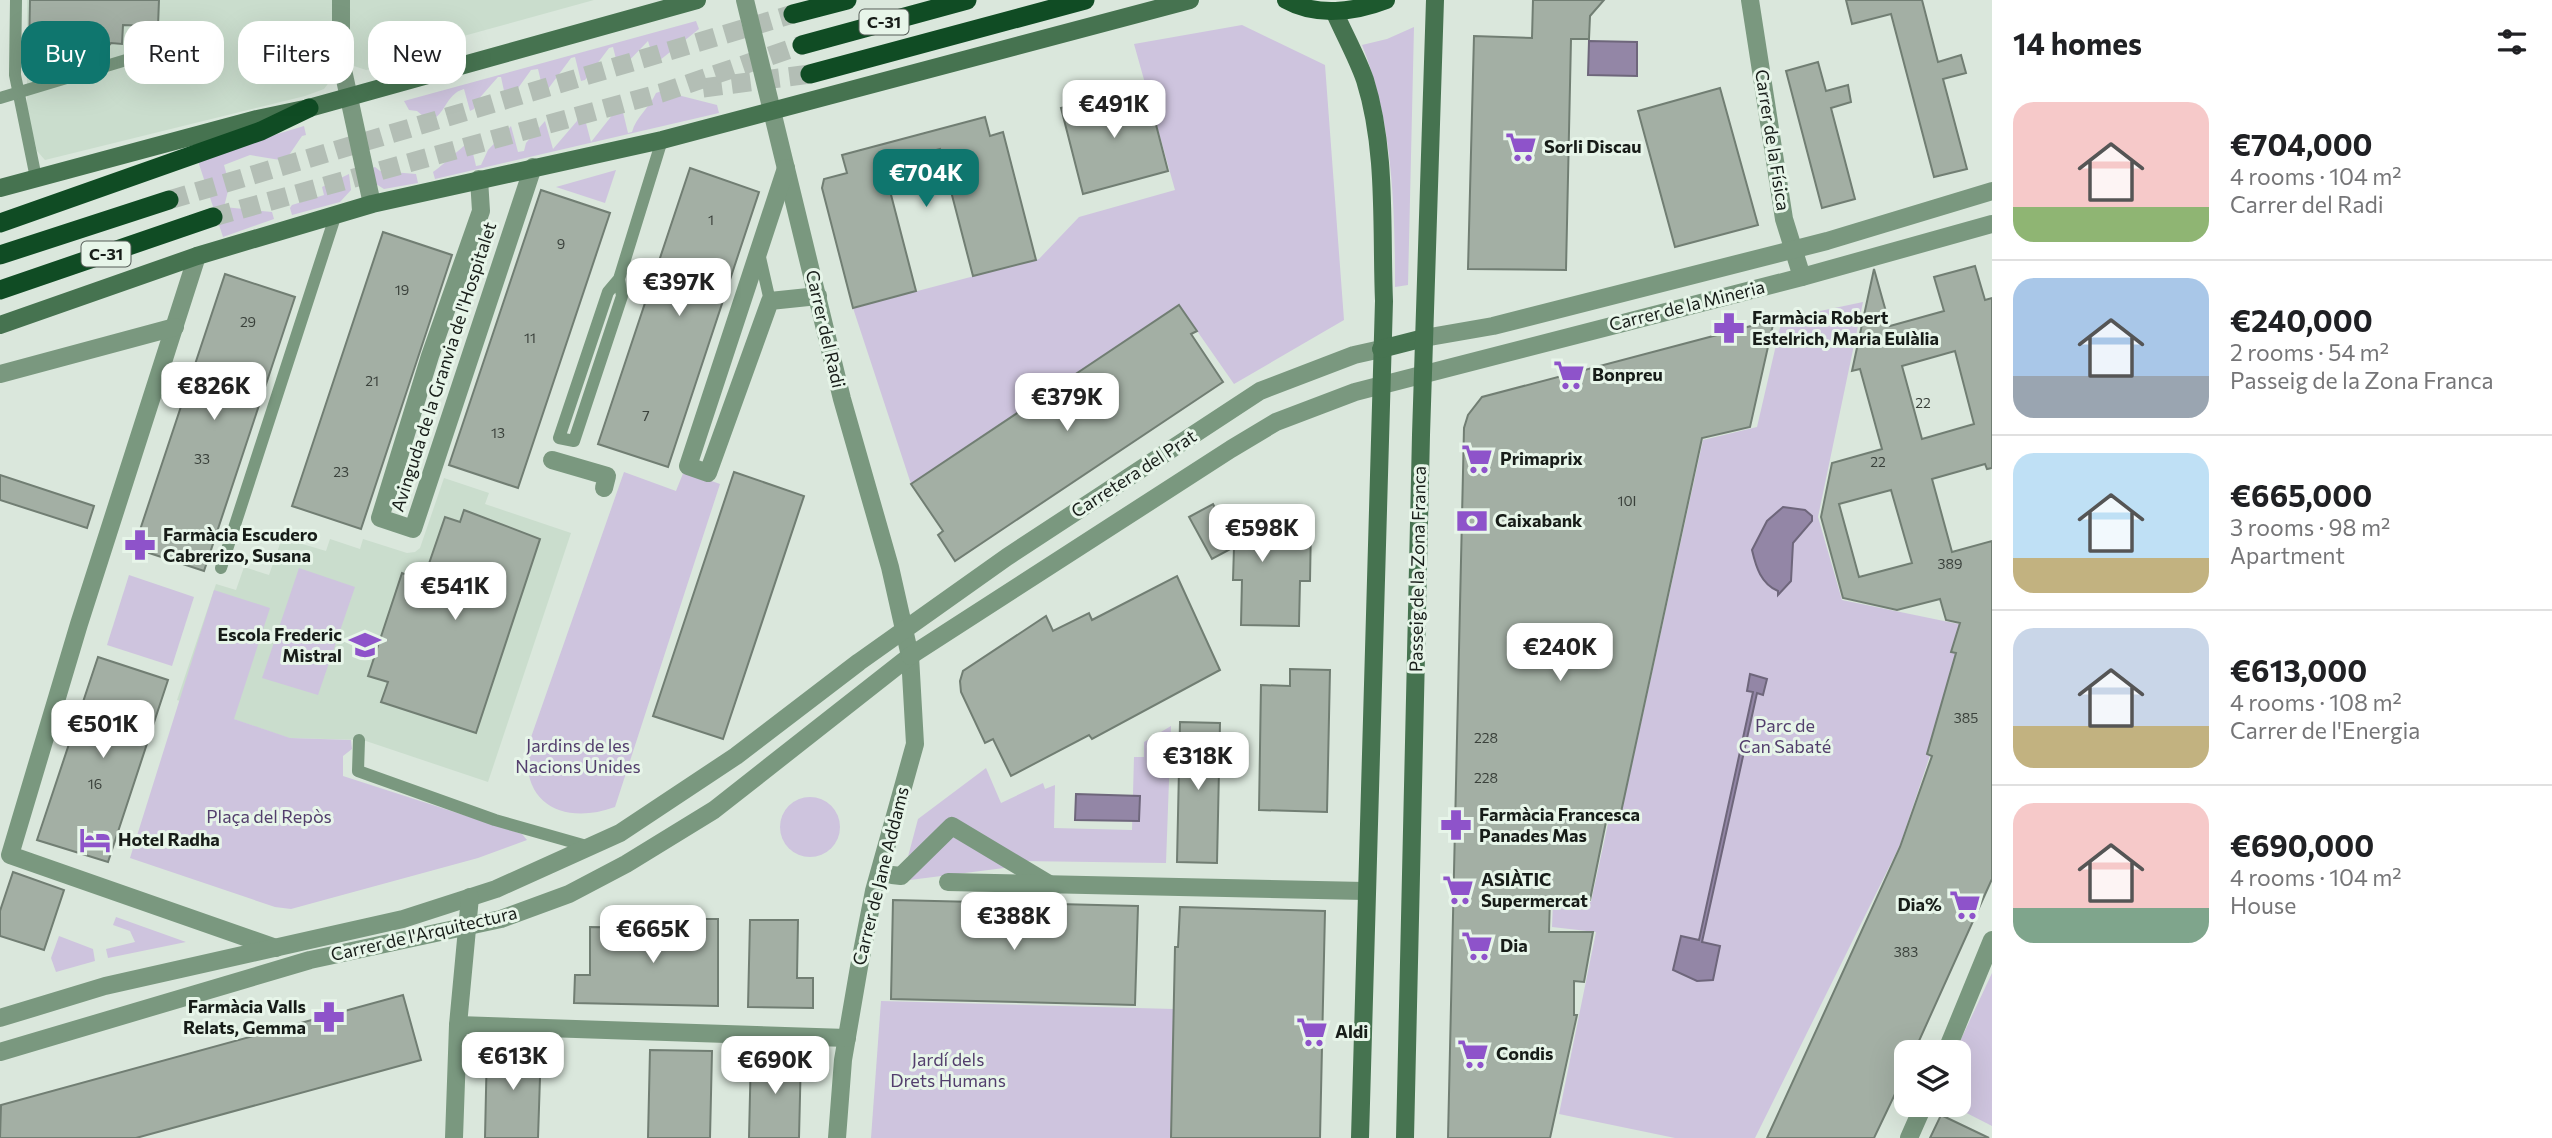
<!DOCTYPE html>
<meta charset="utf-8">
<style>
body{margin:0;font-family:Commissioner,sans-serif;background:#f2f2f2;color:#202124;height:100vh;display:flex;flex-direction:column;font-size:26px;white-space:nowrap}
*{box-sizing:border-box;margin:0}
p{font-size:23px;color:#757577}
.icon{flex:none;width:38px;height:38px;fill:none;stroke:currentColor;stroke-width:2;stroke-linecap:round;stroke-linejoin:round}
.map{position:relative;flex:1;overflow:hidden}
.panel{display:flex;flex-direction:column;background:#fff;width:560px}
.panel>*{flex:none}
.hud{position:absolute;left:21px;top:21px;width:665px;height:63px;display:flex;gap:14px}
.tools{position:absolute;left:1894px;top:1040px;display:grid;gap:14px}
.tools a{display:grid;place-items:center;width:77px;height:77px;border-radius:14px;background:#fff;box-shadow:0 7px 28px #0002;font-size:35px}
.price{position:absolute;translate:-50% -60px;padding:0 16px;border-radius:14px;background:#fff;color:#222;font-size:23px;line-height:46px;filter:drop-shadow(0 2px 4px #0008)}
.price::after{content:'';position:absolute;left:50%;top:42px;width:21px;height:16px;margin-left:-10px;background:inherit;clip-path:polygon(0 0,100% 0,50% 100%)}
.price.selected{background:#0f766e;color:#fff}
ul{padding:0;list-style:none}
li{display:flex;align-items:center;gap:21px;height:175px;padding:0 21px}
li+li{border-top:2px solid #e0e0e0}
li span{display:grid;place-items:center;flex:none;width:196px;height:140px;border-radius:21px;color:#555}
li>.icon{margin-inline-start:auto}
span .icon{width:84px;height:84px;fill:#fffc;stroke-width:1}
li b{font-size:30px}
h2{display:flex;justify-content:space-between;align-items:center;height:84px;padding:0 21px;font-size:30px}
.pill{padding:0 24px;border-radius:21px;background:#fff;box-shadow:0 7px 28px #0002;font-size:24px;line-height:63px}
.pill.selected{background:#0f766e;color:#fff}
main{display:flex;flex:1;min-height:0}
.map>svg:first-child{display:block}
.built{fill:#caddcd}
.green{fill:#cec4de}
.water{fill:#9386a6;stroke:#6e667b;stroke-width:2}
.building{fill:#a3afa4;stroke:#717e73;stroke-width:2;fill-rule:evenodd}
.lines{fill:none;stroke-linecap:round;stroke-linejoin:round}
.trunk-tunnel{stroke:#b3beb5;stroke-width:19;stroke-dasharray:19 10;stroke-linecap:butt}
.service{stroke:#7a987f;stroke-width:12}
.minor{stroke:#7a987f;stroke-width:18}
.tertiary{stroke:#7a987f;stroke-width:18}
.secondary{stroke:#467350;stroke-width:18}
.primary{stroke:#1d592e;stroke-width:18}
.trunk{stroke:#104c24;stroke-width:19}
.labels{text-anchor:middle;stroke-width:6;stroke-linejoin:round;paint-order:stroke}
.number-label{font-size:14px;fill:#3a413b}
.shield{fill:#e7f5e9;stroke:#555d57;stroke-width:2}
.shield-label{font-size:16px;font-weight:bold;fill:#171c18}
.street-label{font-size:18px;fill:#171c18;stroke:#e7f5e9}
.poi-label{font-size:18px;font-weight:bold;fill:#171c18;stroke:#e7f5e9;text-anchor:start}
.park-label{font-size:18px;fill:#533e6d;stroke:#e7f5e9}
</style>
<main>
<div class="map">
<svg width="1992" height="1138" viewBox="0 0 1992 1138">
<rect width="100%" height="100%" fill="#dae7dc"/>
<g class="built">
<polygon points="27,0 333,0 330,81 324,89 305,96 45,160 37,151 27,110"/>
<polygon points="350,0 594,0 438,43 434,52 366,70 354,66 349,58"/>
<polygon points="444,478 489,493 485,504 571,533 488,782 363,740 289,738 177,700 216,584 236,590 244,567 269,575 282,538 326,551 330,539 360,549 363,539 407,553 415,552 420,548"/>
</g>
<g class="green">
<path d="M 696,21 L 699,29 L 655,64 L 648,41 L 619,71 L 613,47 L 609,48 L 585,80 L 581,81 L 575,57 L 571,58 L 548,89 L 543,90 L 538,69 L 531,70 L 511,98 L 506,100 L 501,77 L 498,77 L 476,102 L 474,109 L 470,111 L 464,89 C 445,94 446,116 429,121 L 417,111 L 409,110 L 404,101 Z"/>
<polygon points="1242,25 1325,65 1344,320 1234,384 1179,305 911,484 853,308 1039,259 1079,217 1175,190 1134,44"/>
<path d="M 1414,27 L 1408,285 L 1395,287 C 1395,206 1393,122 1362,45 L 1387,39 Z"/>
<path d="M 662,91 L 717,105 L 719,113 L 435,179 L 433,172 C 447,162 457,151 470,141 L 476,166 L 481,165 L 488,150 L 511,126 L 518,152 L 524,151 L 526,143 L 545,121 L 553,149 L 577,121 L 579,113 L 583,112 L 591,142 L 621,104 L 628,133 L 632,132 C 636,117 650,107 656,93 Z"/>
<polygon points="304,126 306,135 302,136 287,158 280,160 250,155 224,165 231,190 228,191 224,207 272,212 274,219 223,237 197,158"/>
<polygon points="375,167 380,171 416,174 418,183 384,189 376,184 369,169"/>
<polygon points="616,170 605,203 556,187"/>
<polygon points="349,174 351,190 340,202 292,215 290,208 292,205 324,195 322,187"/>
<polygon points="1863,302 1818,517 1842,600 1973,627 1900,845 1755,1138 1675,1138 1559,1114 1596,932 1552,927 1553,902 1591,902 1609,819 1620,819 1703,440 1757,427 1782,319"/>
<path d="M 684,471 L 720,484 L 615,807 C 563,826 518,803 529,743 L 624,472 L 676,491 Z"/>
<polygon points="299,568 355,587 318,695 262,678"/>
<polygon points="129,575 194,597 172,666 107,645"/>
<polygon points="214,590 270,608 234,719 290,738 351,740 352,749 343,756 343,776 522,834 527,840 478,858 291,909 275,907 130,858"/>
<polygon points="1171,726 1166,863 1020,861 954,823 905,868 918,819 986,768 1001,803 1043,783 1045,789 1055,785 1054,828 1132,830 1134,757 1144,757 1144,742"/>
<circle cx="810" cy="827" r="30"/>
<polygon points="954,831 1012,867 902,881"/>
<polygon points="116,917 186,942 108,958 106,949 135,942 130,931 113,925"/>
<polygon points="59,936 93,949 95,961 56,972 51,958"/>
<polygon points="1992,973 1992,1126 1949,1104 1958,1104 1958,1052 1955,1052"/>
<polygon points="881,1001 1174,1009 1171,1138 871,1138"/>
</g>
<g class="water">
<polygon points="1589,41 1637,42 1637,76 1588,75"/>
<path d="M 1783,507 L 1805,510 L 1812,516 L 1812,521 L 1793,543 L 1791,581 L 1778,595 L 1778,591 C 1761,584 1756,567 1752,550 L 1767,521 Z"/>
<polygon points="1750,674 1767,679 1763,695 1757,693 1702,942 1720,946 1713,980 1697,981 1673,970 1681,936 1699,940 1753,692 1747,691"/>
<polygon points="1076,794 1140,796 1139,821 1075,820"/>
</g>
<g class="building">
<polygon points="30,0 159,0 158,26 123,25 122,44 111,43 106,49 90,48 82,53 29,52"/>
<polygon points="1533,0 1604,0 1590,16 1589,39 1571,39 1566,270 1468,269 1474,36 1532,38"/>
<polygon points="1846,0 1922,0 1938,62 1961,55 1966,73 1943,79 1967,169 1934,177 1891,14 1852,24"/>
<polygon points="1818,62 1826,91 1848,85 1851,102 1831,108 1855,199 1822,208 1786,71"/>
<polygon points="1146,86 1168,171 1083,194 1061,108"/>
<polygon points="1720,88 1758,225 1675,247 1638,111"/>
<polygon points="985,117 990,136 1003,132 1036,260 973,276 940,149 883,164 916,291 853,308 822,188 824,179 847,173 842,155"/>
<polygon points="690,168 759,192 668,467 598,444"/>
<polygon points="541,190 610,213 518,488 449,465"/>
<polygon points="383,232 452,255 361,529 292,506"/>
<path d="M 1975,266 L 1985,300 L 1992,298 L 1992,468 L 1987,469 L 1985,464 L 1932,479 L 1952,552 L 1992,541 L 1992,879 L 1914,1052 L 1906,1052 L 1906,1071 L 1874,1138 L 1767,1138 L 1900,847 L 1932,756 L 1927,754 L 1956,653 L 1951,652 L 1960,623 L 1946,620 L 1940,599 L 1897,610 L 1843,598 L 1821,517 L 1832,463 L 1882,449 L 1860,369 L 1852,371 L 1874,269 L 1890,326 L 1944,311 L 1934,277 ZM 1955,351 L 1974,424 L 1922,439 L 1902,366 ZM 1891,490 L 1912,563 L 1859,577 L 1839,504 Z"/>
<polygon points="225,274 295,297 204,571 134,548"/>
<polygon points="1179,305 1197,331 1191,334 1223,382 955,561 938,535 943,531 911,484"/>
<polygon points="1774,320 1750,427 1702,438 1620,817 1607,817 1590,900 1550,898 1549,932 1593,932 1584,982 1574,981 1574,1015 1577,1015 1550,1138 1448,1138 1464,428 1468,415 1482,397"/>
<polygon points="734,472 804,496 723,739 653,716"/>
<polygon points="0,475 94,506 87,528 0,500"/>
<polygon points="1213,504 1222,522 1311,524 1310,581 1300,581 1299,626 1241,625 1242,580 1233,580 1234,547 1212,559 1189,517"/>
<polygon points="464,510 540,539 476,733 381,702 388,682 368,676 402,573 423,581 445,517 460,522"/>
<polygon points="1177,576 1220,670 1092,739 1089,735 1011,776 993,739 985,743 961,692 960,681 963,671 1046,616 1053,631 1089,613 1092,620"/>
<polygon points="98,657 168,680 108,862 37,840"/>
<polygon points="1290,669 1330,670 1327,812 1259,810 1261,685 1290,686"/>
<polygon points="1180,722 1220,723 1217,863 1177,862"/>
<polygon points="13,872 64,890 44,950 0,936 0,911"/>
<polygon points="893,900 1138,906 1135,1005 891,999"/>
<polygon points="1180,907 1325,911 1320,1138 1171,1138 1175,947 1178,947"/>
<polygon points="669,919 718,919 718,1006 574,1003 575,975 590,975 590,927 669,928"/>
<polygon points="750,920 798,920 797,978 813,978 813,1008 748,1007"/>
<polygon points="403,995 421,1060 136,1138 0,1138 1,1105"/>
<polygon points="487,1046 541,1047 538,1138 485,1138"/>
<polygon points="650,1050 712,1051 710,1138 648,1138"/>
<polygon points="751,1052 801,1055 799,1138 749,1138"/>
<polygon points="1941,1115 1989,1138 1930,1138"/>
</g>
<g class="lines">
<g class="trunk-tunnel">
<polyline points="703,88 810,74"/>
<polyline points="169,200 793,14"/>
<polyline points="213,217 661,93 802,45"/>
</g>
<g class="service">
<polyline points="16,0 15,75 36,178"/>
<polyline points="0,98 166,48"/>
<polyline points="759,253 770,301"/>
<polyline points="619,279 622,296 574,441 559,438 608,292 619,279 662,140"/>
<polyline points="221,568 336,214"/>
<polyline points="359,740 358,771 495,820 590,847"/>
</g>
<g class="minor">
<polyline points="341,0 341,61 372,204"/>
<polyline points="745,0 842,399 890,567 910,656 915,744 874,891 859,967 843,1060 837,1138"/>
<polyline points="1750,0 1784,219 1802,277"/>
<polyline points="786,168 688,466 708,473 770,301 818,296"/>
<polyline points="479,179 481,211 430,356 380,518 413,529 533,167"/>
<polyline points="197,256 79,624 10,855 276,948"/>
<polyline points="0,374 175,327"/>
<polyline points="552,460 607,476 604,488"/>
<polyline points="892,875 901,876 952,826 1049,884"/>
<polyline points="948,882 1365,891"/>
<polyline points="0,1018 105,986 403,919 496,889 620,833 736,756 859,662 1007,557 1260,391 1354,355 1381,349"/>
<polyline points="458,1025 847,1038"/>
<polyline points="0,1052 310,960 501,919 569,894 626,864 714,810 910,656"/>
<polyline points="1946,1052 1992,940"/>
<polyline points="454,1138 458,1025 470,897"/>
<polyline points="1909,1138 1924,1104"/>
</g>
<g class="tertiary">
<polyline points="1424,338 1493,326 1827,241 1992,191"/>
<polyline points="910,656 1231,449 1276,422 1355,392 1802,277 1992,224"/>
</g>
<g class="secondary">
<path d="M 1334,11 C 1344,34 1357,57 1365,80 C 1387,150 1381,229 1384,301 L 1360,1138"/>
<polyline points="0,188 257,119 309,108 697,0"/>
<polyline points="0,325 197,256 372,204 662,140 1190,0"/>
<polyline points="1381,349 1424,338"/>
<polyline points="1405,1138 1421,435 1435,0"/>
</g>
<path class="primary" d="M 1286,0 C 1316,17 1355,12 1386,0"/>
<g class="trunk">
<polyline points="793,14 847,0"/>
<polyline points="802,45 967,0"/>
<polyline points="810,74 1085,0"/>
<polyline points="0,223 261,131 309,108"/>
<polyline points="0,255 169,200"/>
<polyline points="0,290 213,217"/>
</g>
</g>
<defs>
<symbol id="supermarket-bare" viewBox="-9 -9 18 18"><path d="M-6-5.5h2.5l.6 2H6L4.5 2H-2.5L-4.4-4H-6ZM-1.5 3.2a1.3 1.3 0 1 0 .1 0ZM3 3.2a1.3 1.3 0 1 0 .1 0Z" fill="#8e53ca" stroke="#e7f5e9" stroke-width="2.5" paint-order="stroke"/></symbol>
<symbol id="pharmacy-bare" viewBox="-9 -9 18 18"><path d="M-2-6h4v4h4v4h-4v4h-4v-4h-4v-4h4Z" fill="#8e53ca" stroke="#e7f5e9" stroke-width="2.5" paint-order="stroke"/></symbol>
<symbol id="bank-bare" viewBox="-9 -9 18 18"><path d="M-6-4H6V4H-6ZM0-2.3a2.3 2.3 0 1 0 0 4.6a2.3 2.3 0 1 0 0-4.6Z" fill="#8e53ca" stroke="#e7f5e9" stroke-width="2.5" paint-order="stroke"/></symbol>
<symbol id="school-bare" viewBox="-9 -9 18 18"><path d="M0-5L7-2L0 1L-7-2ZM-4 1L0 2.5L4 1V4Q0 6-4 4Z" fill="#8e53ca" stroke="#e7f5e9" stroke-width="2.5" paint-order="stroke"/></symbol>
<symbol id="hotel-bare" viewBox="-9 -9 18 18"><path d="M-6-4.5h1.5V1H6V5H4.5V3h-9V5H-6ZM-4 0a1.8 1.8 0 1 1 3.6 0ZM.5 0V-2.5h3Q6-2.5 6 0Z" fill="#8e53ca" stroke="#e7f5e9" stroke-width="2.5" paint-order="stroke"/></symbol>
</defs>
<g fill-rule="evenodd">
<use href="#supermarket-bare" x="1499" y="125" width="44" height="44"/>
<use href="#pharmacy-bare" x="1707" y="306" width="44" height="44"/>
<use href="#supermarket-bare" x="1547" y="353" width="44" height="44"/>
<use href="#supermarket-bare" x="1455" y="437" width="44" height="44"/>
<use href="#bank-bare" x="1450" y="499" width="44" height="44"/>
<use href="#pharmacy-bare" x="118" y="523" width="44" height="44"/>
<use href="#school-bare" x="343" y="623" width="44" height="44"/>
<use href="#pharmacy-bare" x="1434" y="803" width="44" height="44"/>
<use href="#hotel-bare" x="73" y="818" width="44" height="44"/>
<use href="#supermarket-bare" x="1436" y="868" width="44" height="44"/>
<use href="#supermarket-bare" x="1943" y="883" width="44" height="44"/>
<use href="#supermarket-bare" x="1455" y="924" width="44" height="44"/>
<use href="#pharmacy-bare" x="307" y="995" width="44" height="44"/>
<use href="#supermarket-bare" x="1290" y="1010" width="44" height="44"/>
<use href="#supermarket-bare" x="1451" y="1032" width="44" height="44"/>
</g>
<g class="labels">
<g class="number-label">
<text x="711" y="225">1</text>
<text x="561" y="249">9</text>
<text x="402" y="295">19</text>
<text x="248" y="327">29</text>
<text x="530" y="343">11</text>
<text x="372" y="386">21</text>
<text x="1923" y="408">22</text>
<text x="646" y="421">7</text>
<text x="498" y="438">13</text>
<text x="202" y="464">33</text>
<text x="1878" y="467">22</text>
<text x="341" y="477">23</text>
<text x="1627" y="506">10I</text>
<text x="1950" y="569">389</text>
<text x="1966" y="723">385</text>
<text x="1486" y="743">228</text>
<text x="1486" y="783">228</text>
<text x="95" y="789">16</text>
<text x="1906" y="957">383</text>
</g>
<g class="shield">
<rect x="859.5" y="9.5" width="49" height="25" rx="5"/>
<rect x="81.5" y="241.5" width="49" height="25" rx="5"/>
</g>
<g class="shield-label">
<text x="884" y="28">C-31</text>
<text x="106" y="260">C-31</text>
</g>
<g class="street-label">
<text transform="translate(1772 140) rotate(81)" y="6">Carrer de la Física</text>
<text transform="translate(1687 306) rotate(-14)" y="6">Carrer de la Mineria</text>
<text transform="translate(825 329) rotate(77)" y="6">Carrer del Radi</text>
<text transform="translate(444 367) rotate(-72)" y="6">Avinguda de la Granvia de l'Hospitalet</text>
<text transform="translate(1134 474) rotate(-33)" y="6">Carretera del Prat</text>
<text transform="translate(1418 569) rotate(-89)" y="6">Passeig de la Zona Franca</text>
<text transform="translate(881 876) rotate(-76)" y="6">Carrer de Jane Addams</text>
<text transform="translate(424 934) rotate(-13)" y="6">Carrer de l'Arquitectura</text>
</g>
<g class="poi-label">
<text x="1544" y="153">Sorli Discau</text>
<text x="1752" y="324">Farmàcia Robert<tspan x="1752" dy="21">Estelrich, Maria Eulàlia</tspan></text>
<text x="1592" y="381">Bonpreu</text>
<text x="1500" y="465">Primaprix</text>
<text x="1495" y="527">Caixabank</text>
<text x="163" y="541">Farmàcia Escudero<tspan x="163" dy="21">Cabrerizo, Susana</tspan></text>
<text x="342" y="641" text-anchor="end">Escola Frederic<tspan x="342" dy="21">Mistral</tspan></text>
<text x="1479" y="821">Farmàcia Francesca<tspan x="1479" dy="21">Panades Mas</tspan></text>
<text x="118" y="846">Hotel Radha</text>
<text x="1481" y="886">ASIÀTIC<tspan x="1481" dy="21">Supermercat</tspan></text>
<text x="1942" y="911" text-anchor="end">Dia%</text>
<text x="1500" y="952">Dia</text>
<text x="306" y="1013" text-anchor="end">Farmàcia Valls<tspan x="306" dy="21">Relats, Gemma</tspan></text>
<text x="1335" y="1038">Aldi</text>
<text x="1496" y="1060">Condis</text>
</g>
<g class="park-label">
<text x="1785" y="732">Parc de<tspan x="1785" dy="21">Can Sabaté</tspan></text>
<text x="578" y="752">Jardins de les<tspan x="578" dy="21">Nacions Unides</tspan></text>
<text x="269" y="823">Plaça del Repòs</text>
<text x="948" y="1066">Jardí dels<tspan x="948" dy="21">Drets Humans</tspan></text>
</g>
</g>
</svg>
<div class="tools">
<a><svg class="icon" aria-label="layers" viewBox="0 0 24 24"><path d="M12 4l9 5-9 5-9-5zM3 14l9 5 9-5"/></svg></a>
</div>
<b class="price" style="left:1114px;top:140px">€491K</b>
<b class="price selected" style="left:926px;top:209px">€704K</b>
<b class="price" style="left:679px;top:318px">€397K</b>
<b class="price" style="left:214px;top:422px">€826K</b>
<b class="price" style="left:1067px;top:433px">€379K</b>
<b class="price" style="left:1262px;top:564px">€598K</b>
<b class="price" style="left:455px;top:622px">€541K</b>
<b class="price" style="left:1560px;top:683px">€240K</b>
<b class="price" style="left:103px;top:760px">€501K</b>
<b class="price" style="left:1198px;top:792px">€318K</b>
<b class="price" style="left:1014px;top:952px">€388K</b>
<b class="price" style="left:653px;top:965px">€665K</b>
<b class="price" style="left:513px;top:1092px">€613K</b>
<b class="price" style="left:775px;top:1096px">€690K</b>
<div class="hud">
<a class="pill selected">Buy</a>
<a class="pill">Rent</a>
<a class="pill">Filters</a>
<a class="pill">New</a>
</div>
</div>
<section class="panel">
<h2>14 homes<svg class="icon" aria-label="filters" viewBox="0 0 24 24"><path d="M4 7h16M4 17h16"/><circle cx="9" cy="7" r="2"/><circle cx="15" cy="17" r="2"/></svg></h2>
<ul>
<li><span style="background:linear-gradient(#f6c9c9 75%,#8fb573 0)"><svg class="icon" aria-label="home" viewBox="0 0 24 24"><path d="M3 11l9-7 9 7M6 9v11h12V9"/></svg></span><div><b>€704,000</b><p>4 rooms · 104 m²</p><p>Carrer del Radi</p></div></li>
<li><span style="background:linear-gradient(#a9c7e8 70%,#9aa5b1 0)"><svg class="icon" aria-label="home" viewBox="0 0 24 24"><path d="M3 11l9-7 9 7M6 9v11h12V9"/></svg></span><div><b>€240,000</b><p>2 rooms · 54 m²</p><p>Passeig de la Zona Franca</p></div></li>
<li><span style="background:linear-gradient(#bfe0f5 75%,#c2b280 0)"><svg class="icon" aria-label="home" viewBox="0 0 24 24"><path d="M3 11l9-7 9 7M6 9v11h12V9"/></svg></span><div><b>€665,000</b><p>3 rooms · 98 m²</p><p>Apartment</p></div></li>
<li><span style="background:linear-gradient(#c9d6e8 70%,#c2b280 0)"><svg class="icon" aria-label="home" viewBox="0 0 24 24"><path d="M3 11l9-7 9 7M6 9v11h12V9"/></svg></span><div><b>€613,000</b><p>4 rooms · 108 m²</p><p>Carrer de l'Energia</p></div></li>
<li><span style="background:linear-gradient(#f6c9c9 75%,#7fa58c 0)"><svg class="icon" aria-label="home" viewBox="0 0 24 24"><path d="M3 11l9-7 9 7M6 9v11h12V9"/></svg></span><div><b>€690,000</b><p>4 rooms · 104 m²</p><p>House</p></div></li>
</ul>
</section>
</main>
